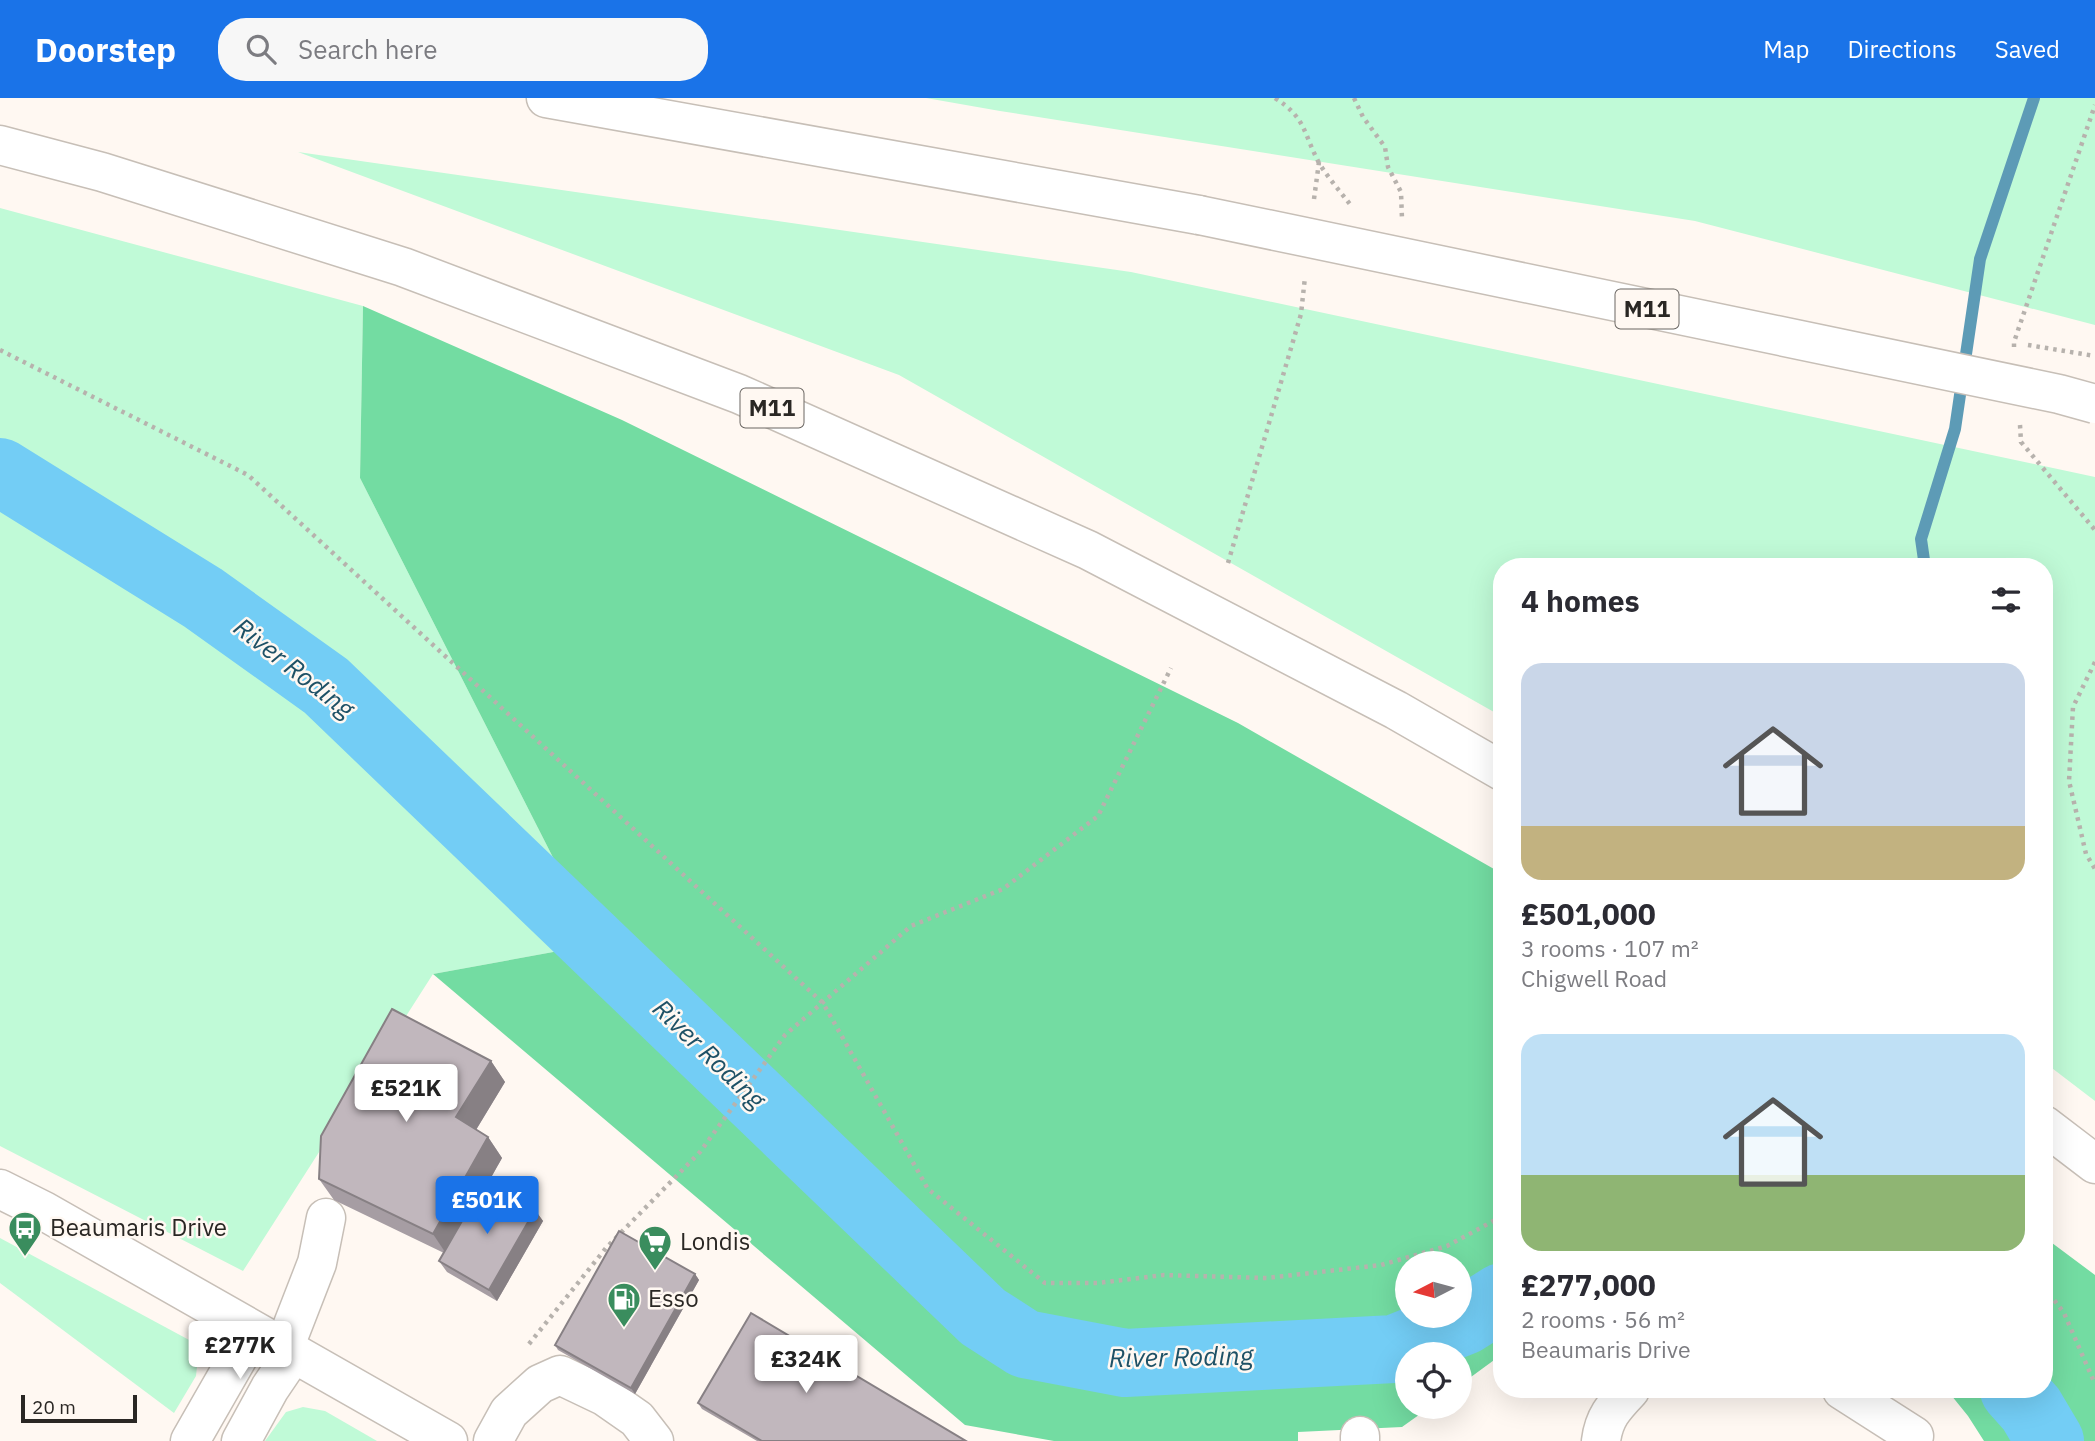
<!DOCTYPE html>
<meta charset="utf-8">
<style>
body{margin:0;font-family:"IBM Plex Sans",sans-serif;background:#f7f7f7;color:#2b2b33;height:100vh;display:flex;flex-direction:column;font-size:26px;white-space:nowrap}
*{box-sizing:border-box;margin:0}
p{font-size:23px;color:#7c7c81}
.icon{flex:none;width:38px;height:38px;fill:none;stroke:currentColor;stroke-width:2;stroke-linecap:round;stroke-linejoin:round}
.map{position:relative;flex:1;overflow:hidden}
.details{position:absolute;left:1493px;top:460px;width:560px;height:840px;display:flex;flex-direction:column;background:#fff;border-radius:28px;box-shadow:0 7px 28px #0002}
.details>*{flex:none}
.needle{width:46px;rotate:264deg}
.fabs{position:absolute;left:1395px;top:1153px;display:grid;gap:14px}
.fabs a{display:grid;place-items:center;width:77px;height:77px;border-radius:50%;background:#fff;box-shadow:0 7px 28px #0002;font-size:35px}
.scale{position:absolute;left:21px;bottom:18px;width:116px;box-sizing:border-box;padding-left:7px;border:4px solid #2a2724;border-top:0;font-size:19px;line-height:24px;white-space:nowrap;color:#2a2724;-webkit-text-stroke:5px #fff8f2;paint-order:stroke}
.price{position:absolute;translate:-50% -60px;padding:0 16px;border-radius:7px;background:#fff;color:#222;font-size:23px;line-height:46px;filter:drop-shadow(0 2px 4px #0008)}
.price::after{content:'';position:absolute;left:50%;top:42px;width:21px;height:16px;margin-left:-10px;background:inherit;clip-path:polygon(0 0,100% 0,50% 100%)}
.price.on{background:#1a73e8;color:#fff}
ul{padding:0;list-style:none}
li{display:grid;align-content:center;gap:14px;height:371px;padding:0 28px}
li span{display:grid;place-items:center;height:217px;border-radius:21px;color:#555}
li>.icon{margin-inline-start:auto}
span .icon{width:126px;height:126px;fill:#fffc;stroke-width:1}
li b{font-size:30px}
h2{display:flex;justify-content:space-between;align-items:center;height:84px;padding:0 28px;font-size:30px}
header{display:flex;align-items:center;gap:42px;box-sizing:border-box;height:98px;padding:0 35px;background:#1a73e8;color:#fff}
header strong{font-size:33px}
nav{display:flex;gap:38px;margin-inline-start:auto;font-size:24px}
.search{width:490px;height:63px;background:#f7f7f7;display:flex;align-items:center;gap:18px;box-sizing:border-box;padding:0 24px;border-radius:28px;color:#7c7c81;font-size:26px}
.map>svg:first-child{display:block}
.green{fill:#c0fad7}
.forest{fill:#73dca2;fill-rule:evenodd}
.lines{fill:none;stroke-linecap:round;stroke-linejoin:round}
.stream{stroke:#5d9bb6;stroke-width:12}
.river{stroke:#73cdf5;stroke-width:68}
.minor-casing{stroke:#c7bfb7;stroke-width:41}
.major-casing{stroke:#c7bfb7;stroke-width:41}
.highway-casing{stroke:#c7bfb7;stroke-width:41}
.path{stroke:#b7b2ad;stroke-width:4.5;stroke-dasharray:3.5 5;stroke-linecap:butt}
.minor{stroke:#fff;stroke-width:38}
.major{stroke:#fff;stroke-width:38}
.highway{stroke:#fff;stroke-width:38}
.highway-bridge-casing{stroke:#c7bfb7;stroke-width:41;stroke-linecap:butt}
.highway-bridge{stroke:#fff;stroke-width:38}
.wall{fill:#a69da3}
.shaded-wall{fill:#878084}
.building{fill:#c1b7bd;stroke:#878084;stroke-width:2}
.labels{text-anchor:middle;stroke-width:5;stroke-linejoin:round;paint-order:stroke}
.shield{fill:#fff8f2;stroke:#6a6662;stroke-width:2}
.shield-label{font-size:23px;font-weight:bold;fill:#2a2724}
.poi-label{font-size:24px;fill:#2a2724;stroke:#fff8f2;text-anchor:start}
.water-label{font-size:26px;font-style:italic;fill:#1e5166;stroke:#fff8f2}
</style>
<header>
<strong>Doorstep</strong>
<div class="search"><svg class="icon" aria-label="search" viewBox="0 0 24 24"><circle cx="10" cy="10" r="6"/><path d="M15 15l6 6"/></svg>Search here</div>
<nav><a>Map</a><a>Directions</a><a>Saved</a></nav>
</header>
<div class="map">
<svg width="2095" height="1343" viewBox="0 0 2095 1343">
<rect width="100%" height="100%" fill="#fff8f2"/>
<g class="green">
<polygon points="926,0 2095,0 2095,227 1695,123 1000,13"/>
<polygon points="298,54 1131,174 2095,379 2095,1003 2044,964 2044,469 1502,469 1501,618 899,277"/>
<polygon points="0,110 363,208 360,380 597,846 433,876 243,1173 0,1048"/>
<polygon points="0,1140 191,1243 198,1259 196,1278 174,1315 0,1185"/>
<polygon points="303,1309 325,1313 377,1343 265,1343 286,1314"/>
</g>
<g class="forest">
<path d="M 363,208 L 622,322 L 1238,625 L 1501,775 L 1501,1257 L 1460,1287 L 1460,1256 L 1407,1256 L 1407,1309 L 1430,1309 L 1402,1329 L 1298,1334 L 1298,1343 L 1054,1343 L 965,1327 L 433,876 L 597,846 L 360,380 ZM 1407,1166 L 1460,1166 L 1460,1218 L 1407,1218 Z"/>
<polygon points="2044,1139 2095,1177 2095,1343 1984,1343 1968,1318 1947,1292 2044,1292"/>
</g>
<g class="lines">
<polyline class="stream" points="1925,469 1921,441 1955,331 1980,161 2034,0"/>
<g class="river">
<polyline points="0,374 203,500 326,588 983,1219 1025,1246 1125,1265 1394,1251 1464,1223 1502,1199"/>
<polyline points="2014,1292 2031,1311 2050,1343"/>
</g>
<defs>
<g id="minor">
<polyline points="284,1250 317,1165 326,1120"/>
<polyline points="1842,1292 1914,1338"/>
<polyline points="190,1343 253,1233"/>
<polyline points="241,1343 270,1290 293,1256"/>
<polyline points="493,1343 509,1314 540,1286 560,1277 604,1298 637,1321 654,1343"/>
<polyline points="1360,1343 1360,1338"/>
<path d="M 1601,1343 C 1604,1319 1614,1309 1630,1292"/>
</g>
<polyline id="major" points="0,1091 44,1113 448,1343"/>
<g id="highway">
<polyline points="546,0 1199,117"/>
<polyline points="0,47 102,74 403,169 739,296 1088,452 1396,612 1502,673"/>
<polyline points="2044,1027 2095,1066"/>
</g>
</defs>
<use href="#minor" class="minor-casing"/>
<use href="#major" class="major-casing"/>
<use href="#highway" class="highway-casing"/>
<g class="path">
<path d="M 1275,0 C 1306,20 1303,34 1318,63 C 1327,79 1341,94 1352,109"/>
<polyline points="1354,0 1363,19 1385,49 1388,69 1401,94 1402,121"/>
<polyline points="1314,101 1319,64"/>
<polyline points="2028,247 2095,258"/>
<polyline points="2014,249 2014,244 2095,7"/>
<polyline points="0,252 248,377 823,905 928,1091 1045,1185 1098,1185 1164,1177 1267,1180 1381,1167 1447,1148 1497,1121 1502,1117"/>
<polyline points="2020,327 2021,344 2095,432"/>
<polyline points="1228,465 1301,216 1305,179"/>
<polyline points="2095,564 2073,609 2069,683 2086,756 2095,771"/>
<polyline points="2044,1189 2064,1215 2095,1286"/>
<polyline points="529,1246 606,1150 700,1054 785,937 911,828 1003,791 1098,718 1171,570"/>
</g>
<use href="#minor" class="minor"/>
<use href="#major" class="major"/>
<use href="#highway" class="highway"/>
<defs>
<polyline id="highway-bridge" points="1199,117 2059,296 2095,306"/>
</defs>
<use href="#highway-bridge" class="highway-bridge-casing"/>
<use href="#highway-bridge" class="highway-bridge"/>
</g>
<g class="wall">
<polygon points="491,963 505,984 476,1032 488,1039 502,1060 488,1085 535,1112 543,1123 497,1203 447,1174 439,1163 444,1155 334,1102 319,1081"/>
<polygon points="695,1176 699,1182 635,1296 558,1252 555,1247"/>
<polygon points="698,1305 966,1343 757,1343 702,1311"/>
</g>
<g class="shaded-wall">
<polygon points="491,963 505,984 471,1040 456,1019"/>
<polygon points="488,1039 502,1060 447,1157 433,1136"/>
<polygon points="535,1112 543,1123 497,1203 489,1192"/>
<polygon points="695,1176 699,1182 635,1296 631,1290"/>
</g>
<g class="building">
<polygon points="392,911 491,963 456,1019 488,1039 433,1136 319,1081 321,1038"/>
<polygon points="485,1083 535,1112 489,1192 439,1163"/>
<polygon points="619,1133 695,1176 631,1290 555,1247"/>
<polygon points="751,1215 966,1343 762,1343 698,1305"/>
</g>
<defs>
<symbol id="bus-pin" viewBox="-11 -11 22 30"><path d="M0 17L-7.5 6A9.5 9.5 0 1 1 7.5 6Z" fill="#3a8d5e" stroke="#fff8f2"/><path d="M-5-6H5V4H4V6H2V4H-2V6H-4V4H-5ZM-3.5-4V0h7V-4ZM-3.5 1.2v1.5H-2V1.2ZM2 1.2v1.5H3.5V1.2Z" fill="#fff"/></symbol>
<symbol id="supermarket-pin" viewBox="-11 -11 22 30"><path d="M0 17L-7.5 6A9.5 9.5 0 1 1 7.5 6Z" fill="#3a8d5e" stroke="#fff8f2"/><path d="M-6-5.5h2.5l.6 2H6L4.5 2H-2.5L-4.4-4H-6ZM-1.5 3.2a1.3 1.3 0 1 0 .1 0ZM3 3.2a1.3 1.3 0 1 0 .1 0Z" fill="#fff"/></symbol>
<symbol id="fuel-pin" viewBox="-11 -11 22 30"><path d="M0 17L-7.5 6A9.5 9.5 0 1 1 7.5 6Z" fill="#3a8d5e" stroke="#fff8f2"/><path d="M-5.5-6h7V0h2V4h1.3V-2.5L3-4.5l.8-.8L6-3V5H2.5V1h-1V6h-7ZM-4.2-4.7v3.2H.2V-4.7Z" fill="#fff"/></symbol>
</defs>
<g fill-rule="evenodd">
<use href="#bus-pin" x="6" y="1111" width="38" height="52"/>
<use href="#supermarket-pin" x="636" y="1125" width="38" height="52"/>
<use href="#fuel-pin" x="605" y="1182" width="38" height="52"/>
</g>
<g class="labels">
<g class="shield">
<rect x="1615.5" y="191.5" width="63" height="39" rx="5"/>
<rect x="740.5" y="290.5" width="63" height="39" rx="5"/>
</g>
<g class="shield-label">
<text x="1647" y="219">M11</text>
<text x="772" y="318">M11</text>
</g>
<g class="poi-label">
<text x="50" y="1138">Beaumaris Drive</text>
<text x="680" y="1152">Londis</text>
<text x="648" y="1209">Esso</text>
</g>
<g class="water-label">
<text transform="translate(294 570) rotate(38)" y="9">River Roding</text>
<text transform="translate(709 956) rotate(44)" y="9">River Roding</text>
<text transform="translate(1181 1259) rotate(-1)" y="9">River Roding</text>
</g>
</g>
</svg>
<div class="fabs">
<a><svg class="needle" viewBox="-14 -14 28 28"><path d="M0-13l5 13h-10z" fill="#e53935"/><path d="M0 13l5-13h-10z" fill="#7c7c81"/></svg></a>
<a><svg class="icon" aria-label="locate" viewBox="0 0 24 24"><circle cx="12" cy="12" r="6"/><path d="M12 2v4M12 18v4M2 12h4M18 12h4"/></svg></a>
</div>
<div class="scale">20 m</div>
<b class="price" style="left:406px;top:1026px">£521K</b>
<b class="price on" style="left:487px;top:1138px">£501K</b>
<b class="price" style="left:240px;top:1283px">£277K</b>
<b class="price" style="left:806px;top:1297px">£324K</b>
<section class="details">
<h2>4 homes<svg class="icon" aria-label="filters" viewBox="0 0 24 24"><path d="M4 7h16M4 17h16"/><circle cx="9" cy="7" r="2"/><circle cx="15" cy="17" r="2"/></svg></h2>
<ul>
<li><span style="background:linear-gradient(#c9d6e8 75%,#c2b280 0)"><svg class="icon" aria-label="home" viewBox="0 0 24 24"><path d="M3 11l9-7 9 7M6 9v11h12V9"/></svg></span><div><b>£501,000</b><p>3 rooms · 107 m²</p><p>Chigwell Road</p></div></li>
<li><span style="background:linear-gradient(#bfe0f5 65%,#8fb573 0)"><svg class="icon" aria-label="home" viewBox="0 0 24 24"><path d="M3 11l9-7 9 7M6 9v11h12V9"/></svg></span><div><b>£277,000</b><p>2 rooms · 56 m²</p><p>Beaumaris Drive</p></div></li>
</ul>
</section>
</div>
